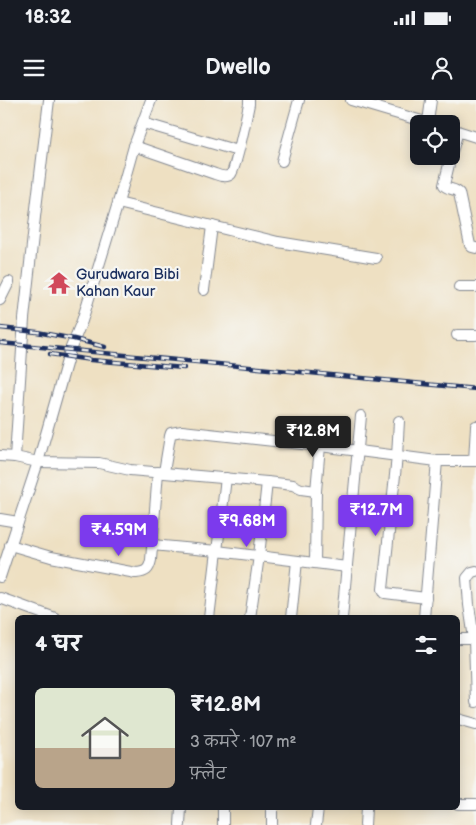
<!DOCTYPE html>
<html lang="hi">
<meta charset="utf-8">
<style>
body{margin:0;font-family:"Balsamiq Sans","Playpen Sans Deva",sans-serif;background:#20242c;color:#f1f3f6;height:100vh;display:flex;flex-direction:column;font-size:19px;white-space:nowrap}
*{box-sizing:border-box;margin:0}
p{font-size:16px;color:#9ea1a6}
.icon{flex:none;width:28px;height:28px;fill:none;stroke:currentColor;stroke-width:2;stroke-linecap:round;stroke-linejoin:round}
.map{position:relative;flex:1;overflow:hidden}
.panel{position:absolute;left:15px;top:515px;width:445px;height:195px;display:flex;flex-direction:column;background:#171b24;border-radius:8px;box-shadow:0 2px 12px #0003}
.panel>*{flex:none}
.controls{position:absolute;left:410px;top:15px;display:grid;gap:10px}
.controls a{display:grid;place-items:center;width:50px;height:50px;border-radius:8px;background:#171b24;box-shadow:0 2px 12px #0003;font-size:25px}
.price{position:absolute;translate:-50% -42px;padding:0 11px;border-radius:5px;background:#7c3aed;color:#fff;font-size:16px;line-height:32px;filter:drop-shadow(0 1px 2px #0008)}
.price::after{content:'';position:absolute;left:50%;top:30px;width:15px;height:11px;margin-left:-8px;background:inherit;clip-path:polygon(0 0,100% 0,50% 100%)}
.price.active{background:#222;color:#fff}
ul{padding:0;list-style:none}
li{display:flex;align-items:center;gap:15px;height:125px;padding:0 20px}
li span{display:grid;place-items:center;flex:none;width:140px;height:100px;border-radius:8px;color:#555}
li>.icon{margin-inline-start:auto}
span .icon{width:60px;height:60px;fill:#fffc;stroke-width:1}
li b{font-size:21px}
h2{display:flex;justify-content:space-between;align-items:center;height:60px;padding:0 20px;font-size:21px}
.status{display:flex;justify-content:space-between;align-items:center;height:35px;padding:0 25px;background:#171b24;direction:ltr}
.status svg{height:14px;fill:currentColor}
header{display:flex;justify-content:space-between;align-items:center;height:65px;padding:0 20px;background:#171b24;font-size:22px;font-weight:600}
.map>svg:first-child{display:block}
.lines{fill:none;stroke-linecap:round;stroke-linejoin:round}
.minor-casing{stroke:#848890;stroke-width:12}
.minor{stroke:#fff;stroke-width:10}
.rail-casing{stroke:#1b2f5e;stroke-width:4.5}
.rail{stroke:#f6f6f2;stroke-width:2.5;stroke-dasharray:8;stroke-linecap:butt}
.labels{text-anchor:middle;stroke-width:4.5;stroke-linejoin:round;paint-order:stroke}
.poi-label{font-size:15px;fill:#1b2f5e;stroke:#f6f6f2;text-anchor:start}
</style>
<div class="status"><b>18:32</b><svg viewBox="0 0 49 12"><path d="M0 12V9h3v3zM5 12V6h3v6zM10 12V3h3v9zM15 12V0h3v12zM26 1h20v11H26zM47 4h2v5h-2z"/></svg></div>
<header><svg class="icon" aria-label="menu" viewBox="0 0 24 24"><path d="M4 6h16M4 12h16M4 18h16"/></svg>Dwello<svg class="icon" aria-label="person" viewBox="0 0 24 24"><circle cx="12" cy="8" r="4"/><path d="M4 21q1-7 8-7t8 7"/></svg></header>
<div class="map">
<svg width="476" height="725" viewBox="0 0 476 725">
<rect width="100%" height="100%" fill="#f6f6f2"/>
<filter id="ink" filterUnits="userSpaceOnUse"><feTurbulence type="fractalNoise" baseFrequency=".02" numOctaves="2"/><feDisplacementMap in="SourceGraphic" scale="10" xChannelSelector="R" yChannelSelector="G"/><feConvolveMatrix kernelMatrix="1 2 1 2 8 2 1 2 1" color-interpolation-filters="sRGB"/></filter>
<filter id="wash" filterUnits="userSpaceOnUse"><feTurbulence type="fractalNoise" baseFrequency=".0096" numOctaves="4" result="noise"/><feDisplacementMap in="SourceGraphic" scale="20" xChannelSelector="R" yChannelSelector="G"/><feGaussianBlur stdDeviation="1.12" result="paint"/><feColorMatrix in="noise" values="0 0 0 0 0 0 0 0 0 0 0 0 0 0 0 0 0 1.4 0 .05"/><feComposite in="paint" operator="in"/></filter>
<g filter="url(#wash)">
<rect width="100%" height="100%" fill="#eee0c2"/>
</g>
<g filter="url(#ink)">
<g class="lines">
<defs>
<g id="minor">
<polyline points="351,0 432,24"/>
<polyline points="428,22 431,0"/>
<polyline points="143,23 238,51"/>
<polyline points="451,29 476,37"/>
<path d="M 134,46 L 215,74 C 220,76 227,78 231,74 C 235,71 247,14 249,4 L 249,0"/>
<polyline points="451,55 458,31"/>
<path d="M 451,56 L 444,85 C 447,90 455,88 459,93 L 470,145 L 472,147 L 476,148"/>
<polyline points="282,61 299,0"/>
<polyline points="118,103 278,142 376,158"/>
<polyline points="459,187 476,187"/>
<polyline points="204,190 212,126"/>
<polyline points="0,200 9,182"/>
<polyline points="457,235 476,235"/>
<polyline points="399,321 397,356 383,489 385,493 426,498"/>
<polyline points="0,356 15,357 38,362 99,363 130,370 267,382 293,385 301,389 316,391"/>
<polyline points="15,357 24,219 35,117 49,0"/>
<polyline points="474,361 476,326"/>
<polyline points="164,372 170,336 171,333 182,331 320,346 437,361 476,361"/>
<polyline points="0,419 18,422"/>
<path d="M 10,445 L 51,457 L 136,473 C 146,472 149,470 151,460 L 158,372"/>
<polyline points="152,445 217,451 226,378"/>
<polyline points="315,463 316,391 320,346"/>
<polyline points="476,471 472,472 467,478 469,505 474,539 476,602"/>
<polyline points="0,477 38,362 70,250 82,221 118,103 134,46 151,0"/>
<polyline points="0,498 55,518"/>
<polyline points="209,518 217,451 347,467"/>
<polyline points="250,518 259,456 267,382"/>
<polyline points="291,518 297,461"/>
<polyline points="342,518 361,316"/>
<polyline points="424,518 437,361"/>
<polyline points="458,539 476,539"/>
<polyline points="458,619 476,624"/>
<polyline points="458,704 476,704"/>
<polyline points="180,725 181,708"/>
<polyline points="223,725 223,708"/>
<polyline points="272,725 272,708"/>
<polyline points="316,725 318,708"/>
<polyline points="365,725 366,708"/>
</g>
</defs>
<use href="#minor" class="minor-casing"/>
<use href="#minor" class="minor"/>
<defs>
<g id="rail">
<polyline points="0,228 37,232 74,239 105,247"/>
<polyline points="0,243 476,289"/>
<polyline points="50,254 91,260 184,268"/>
</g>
</defs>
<use href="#rail" class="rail-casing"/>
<use href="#rail" class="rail"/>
</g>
</g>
<defs>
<symbol id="temple-bare" viewBox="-9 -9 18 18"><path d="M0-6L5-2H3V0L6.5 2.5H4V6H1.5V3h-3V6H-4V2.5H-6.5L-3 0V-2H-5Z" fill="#d1495b" stroke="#f6f6f2" stroke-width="2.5" paint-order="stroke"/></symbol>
</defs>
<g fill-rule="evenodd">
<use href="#temple-bare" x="43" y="167" width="32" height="32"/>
</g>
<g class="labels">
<g class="poi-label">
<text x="76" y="179">Gurudwara Bibi<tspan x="76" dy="17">Kahan Kaur</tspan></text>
</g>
</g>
</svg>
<div class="controls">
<a><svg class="icon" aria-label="locate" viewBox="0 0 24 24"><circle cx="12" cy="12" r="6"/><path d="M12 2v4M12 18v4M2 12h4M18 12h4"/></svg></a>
</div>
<b class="price active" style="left:313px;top:358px">₹12.8M</b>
<b class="price" style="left:376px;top:437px">₹12.7M</b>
<b class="price" style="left:247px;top:448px">₹9.68M</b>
<b class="price" style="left:119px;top:457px">₹4.59M</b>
<section class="panel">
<h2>4 घर<svg class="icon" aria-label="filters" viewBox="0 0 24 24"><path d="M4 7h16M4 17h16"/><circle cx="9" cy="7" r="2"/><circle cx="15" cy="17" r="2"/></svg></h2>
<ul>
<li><span style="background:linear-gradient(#dfe7d0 60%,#b9a48a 0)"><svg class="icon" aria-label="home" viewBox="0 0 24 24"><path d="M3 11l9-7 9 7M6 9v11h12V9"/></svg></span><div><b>₹12.8M</b><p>3 कमरे · 107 m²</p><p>फ़्लैट</p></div></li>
</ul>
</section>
</div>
